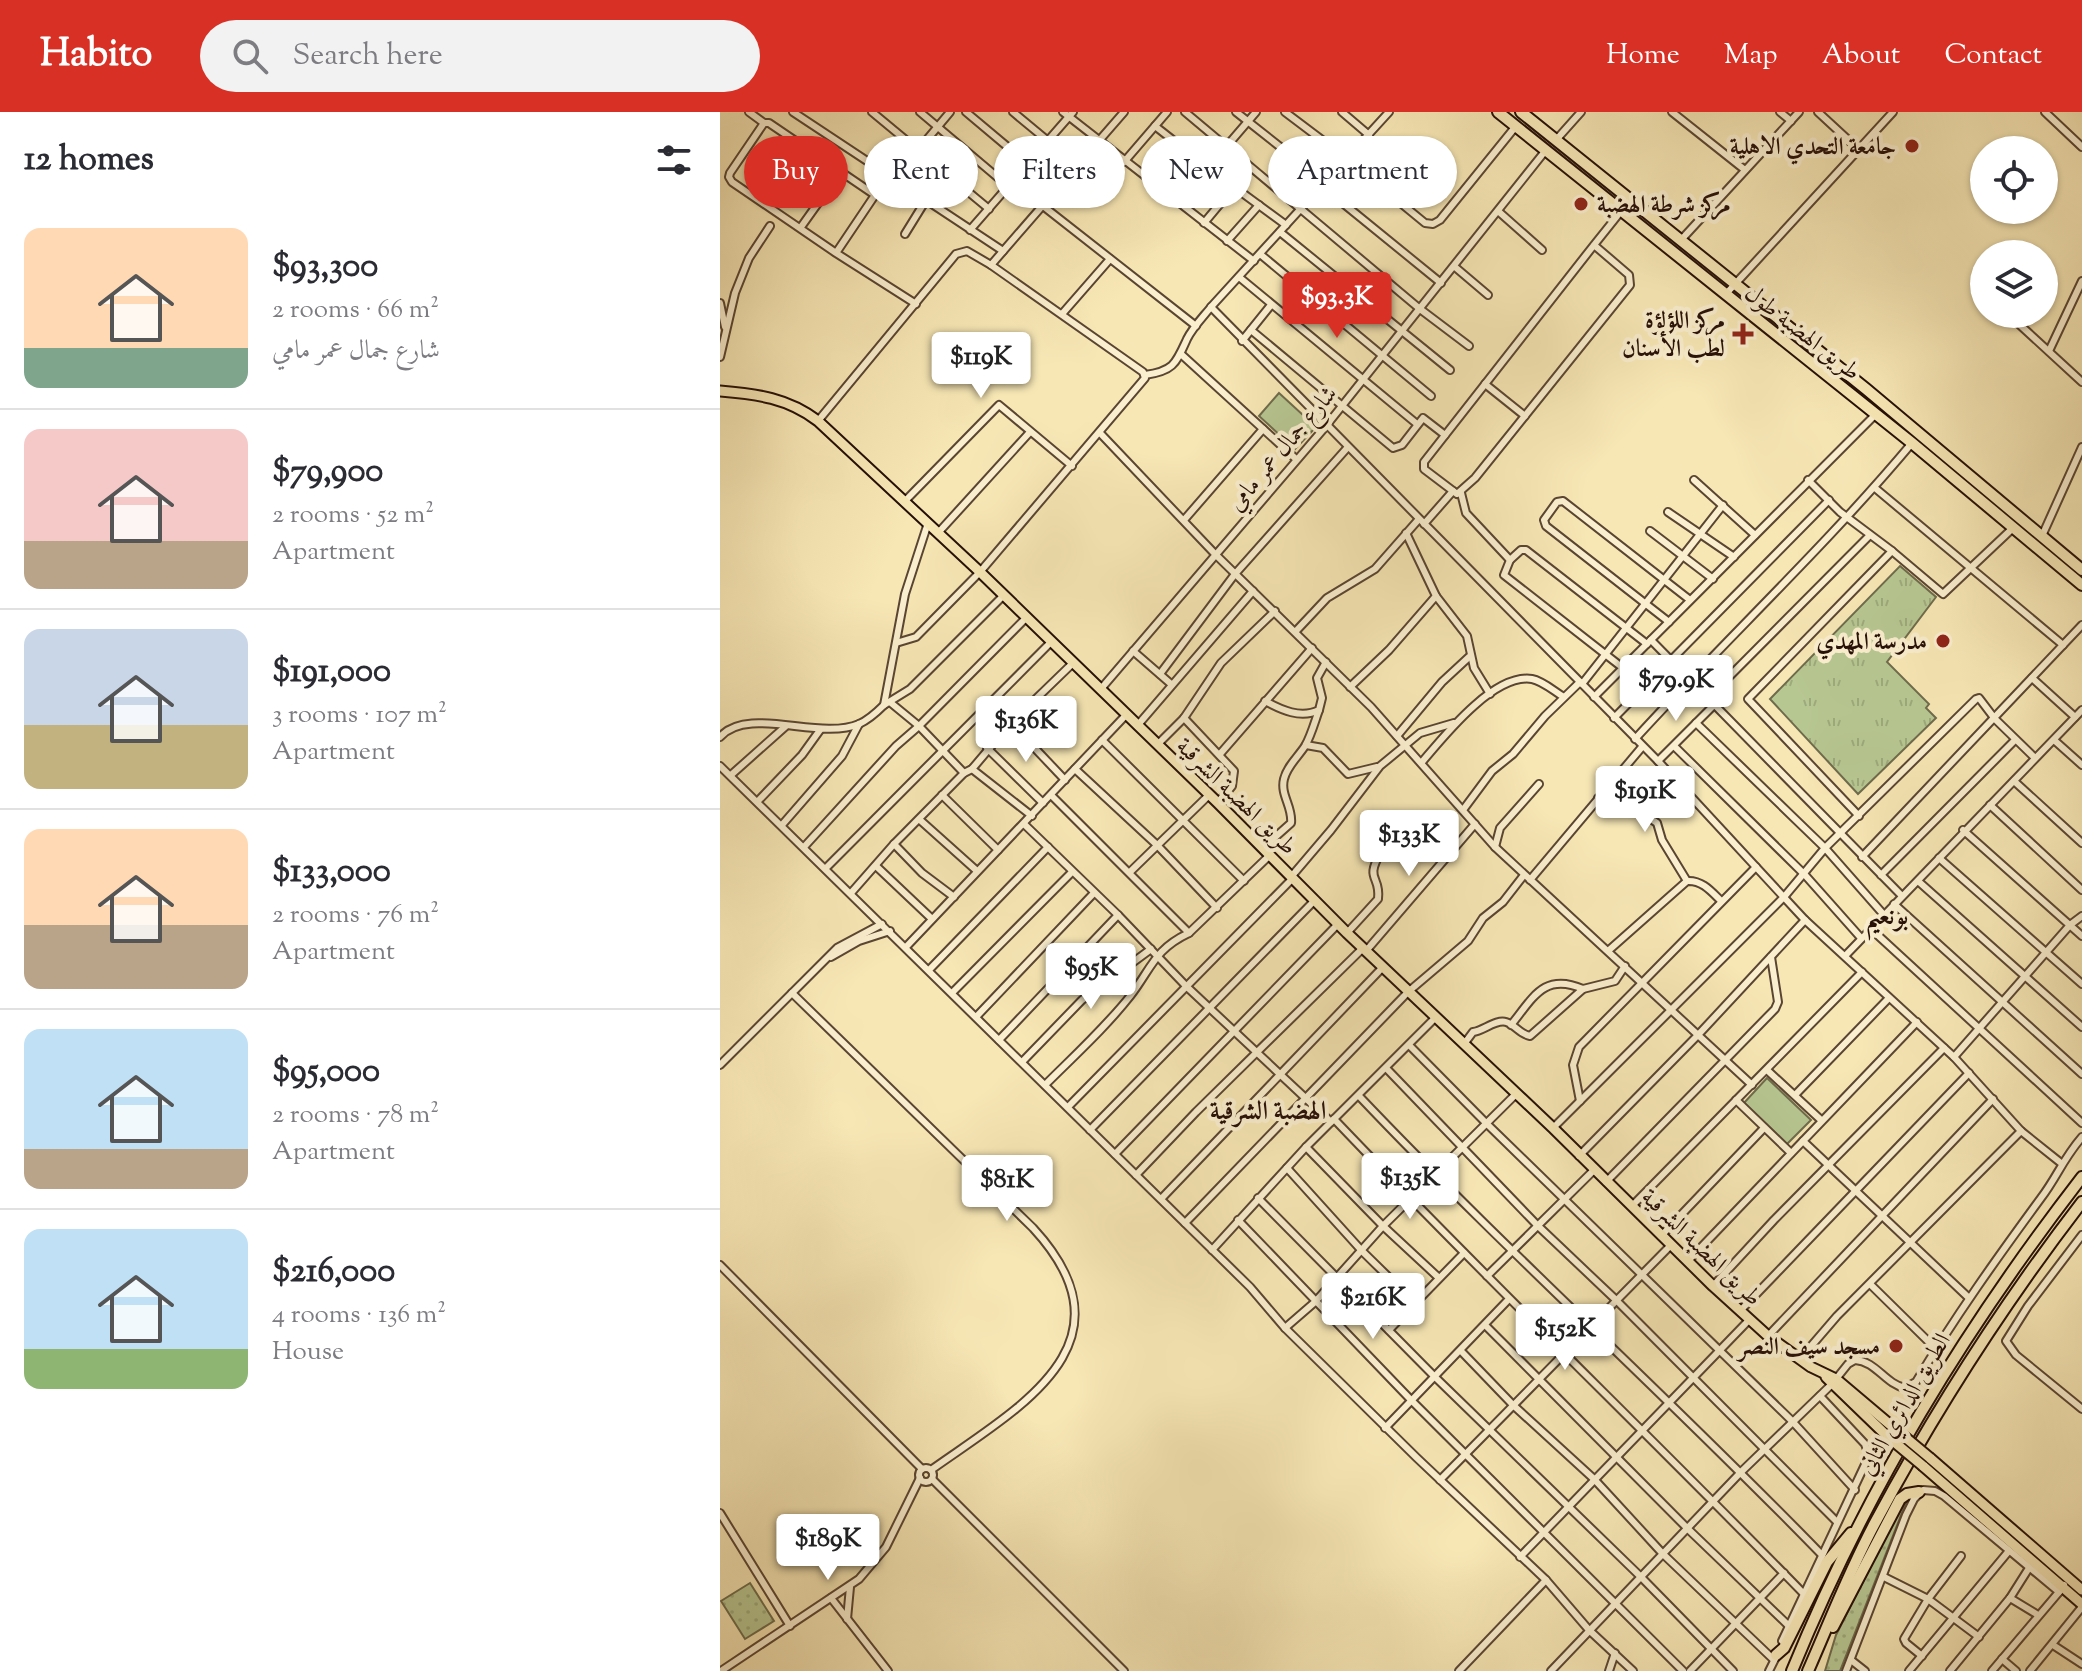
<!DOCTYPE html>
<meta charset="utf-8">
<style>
body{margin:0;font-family:"Sorts Mill Goudy",Amiri,serif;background:#f2f2f3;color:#2b2b33;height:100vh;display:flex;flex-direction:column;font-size:30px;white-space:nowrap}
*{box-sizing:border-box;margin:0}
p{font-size:26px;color:#7c7c81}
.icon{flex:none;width:44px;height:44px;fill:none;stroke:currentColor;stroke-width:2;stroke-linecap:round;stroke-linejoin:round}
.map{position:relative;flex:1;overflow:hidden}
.sheet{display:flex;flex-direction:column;background:#fff;width:720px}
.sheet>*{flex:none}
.hud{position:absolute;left:24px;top:24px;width:760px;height:72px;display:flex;gap:16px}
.tools{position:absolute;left:1250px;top:24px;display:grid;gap:16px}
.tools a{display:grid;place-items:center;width:88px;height:88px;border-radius:50%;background:#fff;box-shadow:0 2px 6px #0004;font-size:40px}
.price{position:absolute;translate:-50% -68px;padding:0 18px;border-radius:8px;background:#fff;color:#222;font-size:26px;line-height:52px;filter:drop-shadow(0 2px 4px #0008)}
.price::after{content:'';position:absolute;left:50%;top:48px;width:24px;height:18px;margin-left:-12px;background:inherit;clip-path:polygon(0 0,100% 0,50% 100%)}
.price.current{background:#d93025;color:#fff}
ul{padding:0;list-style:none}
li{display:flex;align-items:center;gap:24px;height:200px;padding:0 24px}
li+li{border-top:2px solid #e1e1e2}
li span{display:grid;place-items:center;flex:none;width:224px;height:160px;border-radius:16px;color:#555}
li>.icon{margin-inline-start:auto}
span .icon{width:96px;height:96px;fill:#fffc;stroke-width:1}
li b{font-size:34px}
h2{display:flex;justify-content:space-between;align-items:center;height:96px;padding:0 24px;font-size:34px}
.chip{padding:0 28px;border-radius:36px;background:#fff;box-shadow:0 2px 6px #0004;font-size:28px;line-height:72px}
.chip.current{background:#d93025;color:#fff}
header{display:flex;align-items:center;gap:48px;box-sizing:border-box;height:112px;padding:0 40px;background:#d93025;color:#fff}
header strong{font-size:38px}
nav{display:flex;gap:44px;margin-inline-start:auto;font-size:28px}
.search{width:560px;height:72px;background:#f2f2f3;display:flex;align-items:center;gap:20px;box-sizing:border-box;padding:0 28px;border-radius:44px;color:#7c7c81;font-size:30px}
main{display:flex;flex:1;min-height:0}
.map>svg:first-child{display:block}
.grass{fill:#b7c792;stroke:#6e6b4c;stroke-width:2}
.park{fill:url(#park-tufts);stroke:#6e6b4c;stroke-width:2}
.garden{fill:url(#garden-dots);stroke:#6e6b4c;stroke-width:2}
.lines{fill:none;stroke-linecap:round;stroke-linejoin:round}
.minor-casing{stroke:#5a4532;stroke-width:10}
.primary-casing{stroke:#260f07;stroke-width:13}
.trunk-casing{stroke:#260f07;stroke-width:14}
.minor{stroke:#faefcf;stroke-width:6}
.primary{stroke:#f7e7b5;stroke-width:9}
.trunk{stroke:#f7e7b5;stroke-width:10}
.primary-bridge-casing{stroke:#260f07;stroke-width:13;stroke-linecap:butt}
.primary-bridge{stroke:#f7e7b5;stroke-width:9}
.poi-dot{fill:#8f2418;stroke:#faefcf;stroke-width:3}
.labels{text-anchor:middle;stroke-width:8;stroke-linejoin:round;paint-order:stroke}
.poi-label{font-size:24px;font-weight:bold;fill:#260f07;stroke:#faefcf;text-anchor:end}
.street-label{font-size:24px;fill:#260f07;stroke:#faefcf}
.neighbourhood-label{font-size:26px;font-weight:bold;fill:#260f07;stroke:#faefcf}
</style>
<header>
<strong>Habito</strong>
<div class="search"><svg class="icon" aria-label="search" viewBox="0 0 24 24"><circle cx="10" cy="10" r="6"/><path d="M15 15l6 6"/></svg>Search here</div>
<nav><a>Home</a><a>Map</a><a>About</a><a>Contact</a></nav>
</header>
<main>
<section class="sheet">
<h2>12 homes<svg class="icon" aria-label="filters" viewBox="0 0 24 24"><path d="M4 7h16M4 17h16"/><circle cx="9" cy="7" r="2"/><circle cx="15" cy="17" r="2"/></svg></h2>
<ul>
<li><span style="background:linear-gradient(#ffd9b3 75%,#7fa58c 0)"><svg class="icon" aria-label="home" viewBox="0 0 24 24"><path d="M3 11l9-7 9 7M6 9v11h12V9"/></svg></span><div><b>$93,300</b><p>2 rooms · 66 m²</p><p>شارع جمال عمر مامي</p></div></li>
<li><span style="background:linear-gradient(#f6c9c9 70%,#b9a48a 0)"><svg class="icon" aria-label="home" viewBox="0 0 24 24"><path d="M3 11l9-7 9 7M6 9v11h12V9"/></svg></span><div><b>$79,900</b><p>2 rooms · 52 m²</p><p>Apartment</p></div></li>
<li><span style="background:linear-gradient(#c9d6e8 60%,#c2b280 0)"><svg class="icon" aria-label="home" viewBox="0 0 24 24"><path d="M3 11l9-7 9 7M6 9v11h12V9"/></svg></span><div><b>$191,000</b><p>3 rooms · 107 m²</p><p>Apartment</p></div></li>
<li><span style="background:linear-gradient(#ffd9b3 60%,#b9a48a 0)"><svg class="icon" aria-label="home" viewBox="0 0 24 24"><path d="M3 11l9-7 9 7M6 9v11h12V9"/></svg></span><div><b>$133,000</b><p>2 rooms · 76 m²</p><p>Apartment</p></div></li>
<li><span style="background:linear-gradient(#bfe0f5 75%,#b9a48a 0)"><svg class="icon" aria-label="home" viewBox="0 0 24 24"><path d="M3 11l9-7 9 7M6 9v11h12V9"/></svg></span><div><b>$95,000</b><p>2 rooms · 78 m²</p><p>Apartment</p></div></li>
<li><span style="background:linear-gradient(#bfe0f5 75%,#8fb573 0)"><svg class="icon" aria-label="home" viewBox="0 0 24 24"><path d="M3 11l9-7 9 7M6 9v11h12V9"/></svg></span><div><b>$216,000</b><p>4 rooms · 136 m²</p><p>House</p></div></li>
</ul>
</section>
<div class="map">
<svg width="1362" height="1559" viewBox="0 0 1362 1559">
<defs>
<pattern id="park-tufts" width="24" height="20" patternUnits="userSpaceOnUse" patternTransform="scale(2)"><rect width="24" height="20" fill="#b7c792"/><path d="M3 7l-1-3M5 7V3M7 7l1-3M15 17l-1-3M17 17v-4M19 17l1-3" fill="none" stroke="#9daa7c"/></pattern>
<pattern id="garden-dots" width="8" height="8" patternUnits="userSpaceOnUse" patternTransform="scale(2)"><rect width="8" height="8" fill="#b7c792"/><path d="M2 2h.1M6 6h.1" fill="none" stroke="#9daa7c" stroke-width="1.8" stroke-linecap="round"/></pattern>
</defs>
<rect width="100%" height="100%" fill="#f7e7b5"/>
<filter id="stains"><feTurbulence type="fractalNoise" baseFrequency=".0025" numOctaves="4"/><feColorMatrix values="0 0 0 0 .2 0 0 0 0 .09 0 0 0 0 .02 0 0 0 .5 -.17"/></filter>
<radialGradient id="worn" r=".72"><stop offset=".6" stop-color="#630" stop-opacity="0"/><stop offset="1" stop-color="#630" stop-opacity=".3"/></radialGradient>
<g class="grass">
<polygon points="559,281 596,315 575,337 539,304"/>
<polygon points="1047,966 1091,1008 1066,1033 1023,992"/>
</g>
<polygon class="park" points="1180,454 1216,485 1167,550 1209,592 1206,596 1216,606 1138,682 1050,587"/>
<g class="garden">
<polygon points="1187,1388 1120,1559 1105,1559 1116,1523 1183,1391"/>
<polygon points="30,1471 54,1509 25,1527 1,1489"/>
</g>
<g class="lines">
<defs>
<g id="minor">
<polyline points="29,0 44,11"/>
<polyline points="73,0 283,139"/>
<polyline points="152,0 269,97"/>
<polyline points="200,0 289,75"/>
<polyline points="246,0 308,52"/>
<polyline points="293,0 328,29"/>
<polyline points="343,0 534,149"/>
<polyline points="465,0 700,197 749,234"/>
<polyline points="516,0 606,71"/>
<polyline points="565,0 610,34 609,40 593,61"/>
<polyline points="622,0 649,23"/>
<polyline points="952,0 1025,58"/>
<polyline points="1060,0 1071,9"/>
<polyline points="1098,0 1138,37"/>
<polyline points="1325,0 1362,35"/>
<polyline points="435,14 487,55 566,113"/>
<polyline points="836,28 861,0"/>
<polyline points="627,47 705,111 713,112 720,108 796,14"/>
<polyline points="404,50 447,0"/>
<polyline points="174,67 230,0"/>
<polyline points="603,75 721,171"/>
<polyline points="44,91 83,34"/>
<polyline points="458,91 536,0"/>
<polyline points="323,94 476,214"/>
<polyline points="778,99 822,138"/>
<polyline points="484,111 514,75"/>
<polyline points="81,115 121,59"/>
<polyline points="250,118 353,0"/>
<polyline points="560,120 730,258"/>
<polyline points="185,122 206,88"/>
<polyline points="961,128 1079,0"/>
<polyline points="507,129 539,93"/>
<polyline points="874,133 909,163 910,173 755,366 737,382 704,357 704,350 874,133 902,98"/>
<polyline points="116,141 155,83 49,11 44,11 10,61 9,65 12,70 116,141 196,192"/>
<polyline points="540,142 711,284"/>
<polyline points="735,155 768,183"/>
<polyline points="519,165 697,312"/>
<polyline points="1005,183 1173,0"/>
<polyline points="0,191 5,215"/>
<polyline points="491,195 938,649 1085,808 1234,945 1301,1019 1341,1051"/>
<polyline points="342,202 390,147"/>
<polyline points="1288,202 1362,270"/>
<polyline points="531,218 673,336 682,333 703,306 725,323"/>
<polyline points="522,229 551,193"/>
<polyline points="1329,239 1362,169"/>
<polyline points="462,243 576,347"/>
<polyline points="0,245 15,181 29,146 50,114"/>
<path d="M 425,263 C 454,259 456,251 467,227 C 473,215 483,205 491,195 L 669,0"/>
<polyline points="765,272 805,304"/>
<polyline points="98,309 236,142 247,139 271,153"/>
<polyline points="380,321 495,442 651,595 775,735 1032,973"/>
<polyline points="974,368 1035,423"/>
<polyline points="1088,368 1120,400 1172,439 1223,482 1294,415"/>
<polyline points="1155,376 1343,533"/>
<polyline points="741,381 746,401 790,448"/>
<polyline points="185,389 279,293 352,354"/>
<polyline points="948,400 1014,445"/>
<polyline points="464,408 543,317"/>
<polyline points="704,412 733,379"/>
<polyline points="930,419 993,467"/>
<polyline points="218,421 310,320"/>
<polyline points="1322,424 1362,335"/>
<polyline points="716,484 747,524 754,556 770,582"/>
<polyline points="949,510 826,414 824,408 837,390 843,389 970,488"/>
<polyline points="576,519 607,486 655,457 699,407"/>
<polyline points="931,528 1182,784"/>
<polyline points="176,531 196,525 260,460 425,266 423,260 271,153 404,0"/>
<polyline points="413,539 451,572"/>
<polyline points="903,556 784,463 790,448 801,438 806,438 927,532"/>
<polyline points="440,562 515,462 628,335"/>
<polyline points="1312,566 1355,605"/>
<polyline points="862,572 1003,393"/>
<polyline points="630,575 669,538 716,484 686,421"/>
<polyline points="380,578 606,314 826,38"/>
<polyline points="874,585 1155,303"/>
<polyline points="989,585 1150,423"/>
<path d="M 545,589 C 561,598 581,607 599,598 L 602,586 L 597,566 L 606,550"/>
<polyline points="171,591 199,614 244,661"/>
<polyline points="164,593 190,577 284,483"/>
<polyline points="464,606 514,659 512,674 498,691"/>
<polyline points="894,606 1109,388"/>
<polyline points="291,611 345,668"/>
<polyline points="976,611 1105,736 1164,803"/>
<polyline points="417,614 533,479"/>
<polyline points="677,624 722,570 749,545"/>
<path d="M 0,625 C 28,593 99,629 139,612 C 148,608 157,600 164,593 L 185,482 L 208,411"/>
<path d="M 915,627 C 1006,527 1105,435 1192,331"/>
<polyline points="382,628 524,769"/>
<polyline points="1334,628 1362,653"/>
<polyline points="437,633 464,606 501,551 555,499"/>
<polyline points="586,633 603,636 628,662 657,655"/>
<polyline points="954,634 1085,763 1141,826"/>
<polyline points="267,636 323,691"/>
<polyline points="500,642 592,536"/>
<polyline points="938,649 994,593"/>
<path d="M 702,650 C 724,624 774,561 812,567 C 823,569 835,580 844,585"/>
<polyline points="0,654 530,1175 565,1216 697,1346 826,1468 869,1518 913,1559"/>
<polyline points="252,657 312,704"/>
<polyline points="355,657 437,733 497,796"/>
<polyline points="11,663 66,614"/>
<polyline points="1294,669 1362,731"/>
<polyline points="222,683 278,738"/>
<polyline points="331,683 469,821 550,743"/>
<polyline points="878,686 896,698 919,699 937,711 942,728 967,769"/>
<polyline points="38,689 82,643 100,618"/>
<polyline points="1270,693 1362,778"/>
<polyline points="743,698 772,659 793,642 825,604 860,570"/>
<polyline points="1139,704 1028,587 1172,439"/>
<polyline points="200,708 257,759"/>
<polyline points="304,712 398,803 466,874 611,1010"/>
<polyline points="62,713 122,644 139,612"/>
<polyline points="1243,718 1362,824"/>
<polyline points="174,732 202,761 234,785"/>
<polyline points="84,735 176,634 199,614 306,506"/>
<polyline points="775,735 780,716 819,672"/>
<path d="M 543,736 L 571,711 C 573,695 560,683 564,667 C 567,654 578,645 585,634 C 591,624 595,609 599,598"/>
<polyline points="1142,745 1362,513"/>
<polyline points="1219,746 1362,872"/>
<polyline points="156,754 212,807"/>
<polyline points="106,756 331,530"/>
<polyline points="410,760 489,683"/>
<polyline points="1161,763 1295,628"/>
<polyline points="571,765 611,718 660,654 700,621 734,611"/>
<polyline points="810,768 922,635"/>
<polyline points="1198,769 1362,915"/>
<polyline points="131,781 174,732 244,661 252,657 291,611 353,551"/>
<polyline points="1174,792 1362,962"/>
<polyline points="1151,817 1362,1011"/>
<path d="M 627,821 L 658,787 C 661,763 644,769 661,740"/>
<polyline points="186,835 406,603"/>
<polyline points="646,839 755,712"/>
<path d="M 888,839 L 967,769 C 982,768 991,779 1001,789"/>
<polyline points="1125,844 1362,598"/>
<polyline points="111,845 139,829 170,819"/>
<polyline points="209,858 328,735"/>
<path d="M 72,881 L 313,1116 C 420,1232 298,1296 211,1358"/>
<polyline points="232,881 352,760"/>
<polyline points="256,905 374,781"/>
<path d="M 791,913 C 813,886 824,860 863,877"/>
<polyline points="279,928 398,803"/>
<path d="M 744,932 L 753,920 C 763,919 776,907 786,910 C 796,913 799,922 810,924 L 863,877 L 895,869 L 905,854"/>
<polyline points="689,933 766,1011 1072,1309 1135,1378"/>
<polyline points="1234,945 1350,813 1362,804"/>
<polyline points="302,950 362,888 431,837"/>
<polyline points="0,953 117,836 162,812"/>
<polyline points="666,956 817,1113 895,1187 1117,1410"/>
<polyline points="1047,958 1101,1008"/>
<path d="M 325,973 C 354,944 386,915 411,883 C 432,855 435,837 469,821"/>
<polyline points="1075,983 1168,887"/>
<path d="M 639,984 C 789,1142 951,1287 1102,1443"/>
<polyline points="1016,988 1071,1041"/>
<polyline points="860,989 853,953 859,935 1036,755"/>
<polyline points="348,995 573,766"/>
<path d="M 614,1007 C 767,1168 928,1322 1083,1481"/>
<polyline points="833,1016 1064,785 1105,736 1256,587 1259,586 1275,607 1315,646"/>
<polyline points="370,1018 595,788"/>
<polyline points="1083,1029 1249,1186"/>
<polyline points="586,1035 663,1114 719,1166"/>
<polyline points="395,1042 618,812"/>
<polyline points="859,1044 978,923 1085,808"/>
<polyline points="567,1056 642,1139 695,1191"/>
<polyline points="416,1063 476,1000 643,836"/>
<polyline points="886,1070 1055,897 1058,890 1051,845"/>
<polyline points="538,1086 715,1265 921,1465 1013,1559"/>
<polyline points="441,1087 663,855"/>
<polyline points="912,1094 1142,860"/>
<polyline points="518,1108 691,1288 963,1559"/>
<polyline points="465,1111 688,880 748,829 763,806 783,790 804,763"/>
<polyline points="1362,1123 1308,1194 1286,1229 1296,1243 1362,1297"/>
<polyline points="941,1124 1044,1016"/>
<polyline points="492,1138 586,1035 716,905"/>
<polyline points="968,1149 1197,910"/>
<polyline points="0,1153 202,1357"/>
<polyline points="767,1164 874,1058"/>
<polyline points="1150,1172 1216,1237"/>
<polyline points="993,1174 1054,1108 1224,936"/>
<polyline points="1020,1199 1249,961"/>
<polyline points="765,1213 968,1417 1069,1514"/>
<polyline points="565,1216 595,1190 663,1114 796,982"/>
<polyline points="669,1218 744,1141"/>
<polyline points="1048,1224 1273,987"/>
<polyline points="741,1239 793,1293 874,1367 943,1442 1054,1548"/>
<polyline points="1080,1247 1117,1204 1301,1019"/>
<polyline points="665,1316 789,1187"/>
<circle cx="206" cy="1363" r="7"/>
<polyline points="212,1367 404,1559"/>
<polyline points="720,1368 951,1133"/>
<polyline points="0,1401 70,1514"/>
<polyline points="800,1445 1029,1208"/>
<polyline points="1164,1465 1208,1487 1241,1444"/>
<polyline points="111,1486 168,1559"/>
<polyline points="1290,1486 1318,1503"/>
<polyline points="127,1507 130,1475"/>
<polyline points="1062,1529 1149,1344 1145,1332 1100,1284"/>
<polyline points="1333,1533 1362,1552"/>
<polyline points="1202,1544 1186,1531 1184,1527 1208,1487 1259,1525"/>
<polyline points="1282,1547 1296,1559"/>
<polyline points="1131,1548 1145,1559"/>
<polyline points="1,1559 139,1467 166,1435 200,1366"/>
<polyline points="739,1559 826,1468"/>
<path d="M 831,1559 L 1021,1360 L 1112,1272 L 1128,1252 L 1135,1248 C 1156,1249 1165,1272 1185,1276 L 1196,1270 C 1234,1206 1277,1146 1321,1086 C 1337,1065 1343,1047 1362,1025"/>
<polyline points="889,1559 895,1541"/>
<polyline points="970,1559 1064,1461"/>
<polyline points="1049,1559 1055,1547"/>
<polyline points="1126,1559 1186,1403 1194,1387 1203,1378 1215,1379 1224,1384 1339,1480 1344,1473"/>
<polyline points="1189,1559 1288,1440"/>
<polyline points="1230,1559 1290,1486 1309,1456"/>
<polyline points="1272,1559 1339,1480"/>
<polyline points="1310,1559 1362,1495"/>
</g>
<g id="primary">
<path d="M 0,279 C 37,282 68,286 98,309 L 260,460 L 498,691 L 627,821 L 833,1016 L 993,1174 L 1048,1224 L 1091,1255 L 1116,1267 L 1174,1316"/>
<polyline points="1106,1265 1167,1324"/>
<polyline points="1210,1346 1362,1478"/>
<polyline points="1203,1354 1362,1492"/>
</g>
<g id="trunk">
<polyline points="778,0 1192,331 1362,473"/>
<polyline points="801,0 1146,277 1362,458"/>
<polyline points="1113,1515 1180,1387 1187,1382 1199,1380"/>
<polyline points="1056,1543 1064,1536 1107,1450 1131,1421"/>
<path d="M 1072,1559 C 1146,1378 1243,1219 1362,1065"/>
<path d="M 1088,1559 C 1110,1509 1130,1457 1156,1409 C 1216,1297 1285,1190 1362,1090"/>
</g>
</defs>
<use href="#minor" class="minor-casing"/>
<use href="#primary" class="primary-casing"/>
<use href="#trunk" class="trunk-casing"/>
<use href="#minor" class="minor"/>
<use href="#primary" class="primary"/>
<use href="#trunk" class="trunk"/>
<defs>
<g id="primary-bridge">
<polyline points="1174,1316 1210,1346"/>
<polyline points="1167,1324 1203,1354"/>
</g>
</defs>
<use href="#primary-bridge" class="primary-bridge-casing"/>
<use href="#primary-bridge" class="primary-bridge"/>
</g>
<g class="poi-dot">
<circle cx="1192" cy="34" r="8"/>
<circle cx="861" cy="92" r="8"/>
<path d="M1019 210h8v8h8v8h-8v8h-8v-8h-8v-8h8z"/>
<circle cx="1223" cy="529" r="8"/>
<circle cx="1176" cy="1234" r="8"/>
</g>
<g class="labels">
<g class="poi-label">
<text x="1176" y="42">جامعة التحدي الاهلية</text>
<text x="877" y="100" text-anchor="start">مركز شرطة الهضبة</text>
<text x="1005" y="216">مركز اللؤلؤة<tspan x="1005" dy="28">لطب الأسنان</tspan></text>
<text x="1207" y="537">مدرسة المهدي</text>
<text x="1160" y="1242">مسجد سيف النصر</text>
</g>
<g class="street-label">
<text transform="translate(1083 220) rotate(38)" y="8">طريق الهضبة طول</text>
<text transform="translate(562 336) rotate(-50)" y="8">شارع جمال عمر مامي</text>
<text transform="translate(517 684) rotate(44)" y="8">طريق الهضبة الشرقية</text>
<text transform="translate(982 1135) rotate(44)" y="8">طريق الهضبة الشرقية</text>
<text transform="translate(1184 1292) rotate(-60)" y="8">الطريق الدائري الثاني</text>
</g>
<g class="neighbourhood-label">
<text x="1167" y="812">بونعيم</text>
<text x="548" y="1007">الهضبة الشرقية</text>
</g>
</g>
<rect width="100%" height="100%" filter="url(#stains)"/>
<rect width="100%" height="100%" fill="url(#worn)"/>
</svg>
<div class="tools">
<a><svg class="icon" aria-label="locate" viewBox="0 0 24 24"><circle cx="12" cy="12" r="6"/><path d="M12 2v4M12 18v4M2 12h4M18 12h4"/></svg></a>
<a><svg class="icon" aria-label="layers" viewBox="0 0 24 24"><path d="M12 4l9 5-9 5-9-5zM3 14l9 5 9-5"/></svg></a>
</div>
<b class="price current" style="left:617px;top:228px">$93.3K</b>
<b class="price" style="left:261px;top:288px">$119K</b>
<b class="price" style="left:956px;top:611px">$79.9K</b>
<b class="price" style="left:306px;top:652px">$136K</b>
<b class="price" style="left:925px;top:722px">$191K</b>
<b class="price" style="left:689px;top:766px">$133K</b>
<b class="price" style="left:371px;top:899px">$95K</b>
<b class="price" style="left:690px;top:1109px">$135K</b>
<b class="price" style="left:287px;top:1111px">$81K</b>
<b class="price" style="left:653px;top:1229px">$216K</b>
<b class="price" style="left:845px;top:1260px">$152K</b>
<b class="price" style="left:108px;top:1470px">$189K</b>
<div class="hud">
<a class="chip current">Buy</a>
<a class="chip">Rent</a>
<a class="chip">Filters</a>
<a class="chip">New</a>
<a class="chip">Apartment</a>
</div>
</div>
</main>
